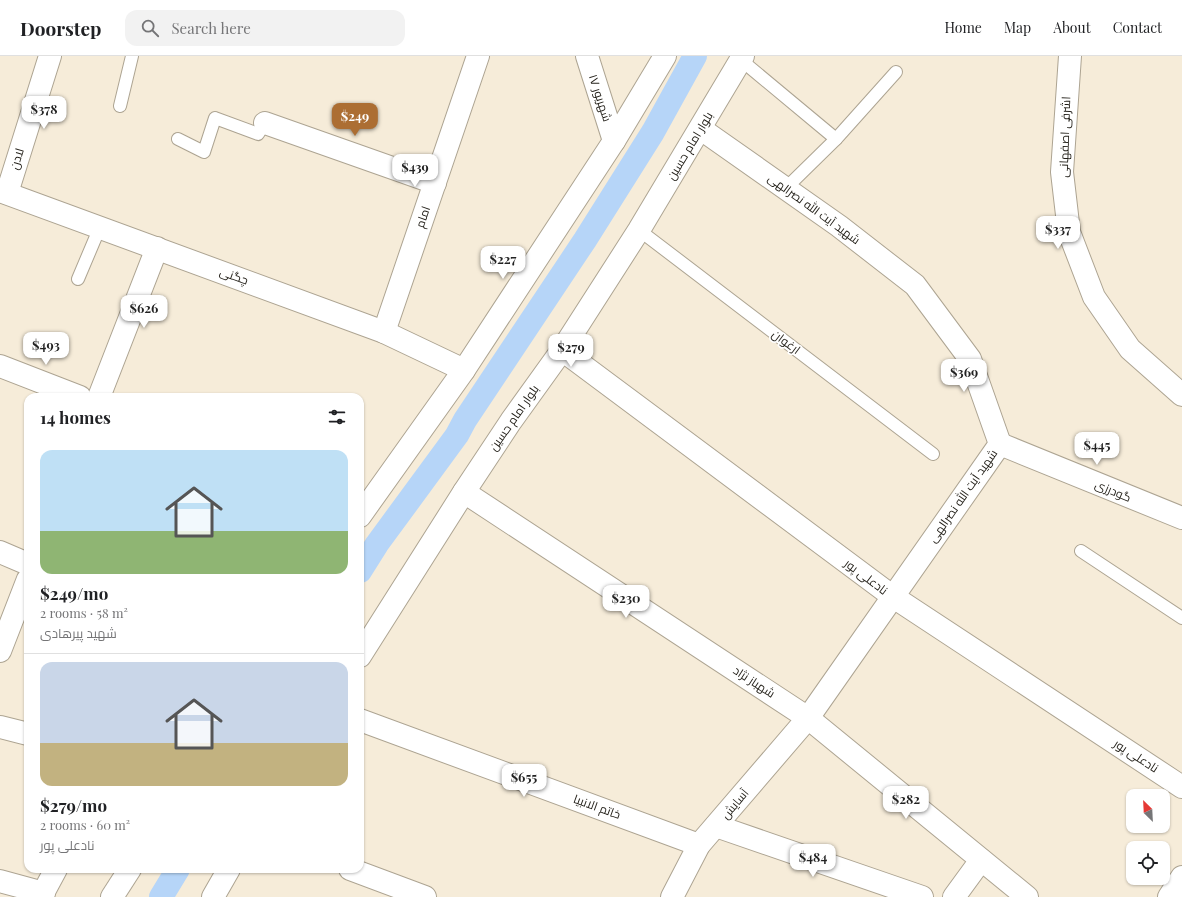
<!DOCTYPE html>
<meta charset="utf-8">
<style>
body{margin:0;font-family:"Playfair Display",Cairo,serif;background:#f2f2f2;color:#202124;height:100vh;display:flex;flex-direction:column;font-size:15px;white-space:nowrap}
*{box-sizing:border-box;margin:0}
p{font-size:13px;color:#757577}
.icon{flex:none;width:22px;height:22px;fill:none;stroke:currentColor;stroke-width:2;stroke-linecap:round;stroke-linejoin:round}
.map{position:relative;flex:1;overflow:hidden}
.drawer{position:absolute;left:24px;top:337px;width:340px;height:480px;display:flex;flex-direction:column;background:#fff;border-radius:12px;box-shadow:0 1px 3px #0004}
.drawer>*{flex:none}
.needle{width:26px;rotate:336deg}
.fabs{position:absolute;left:1126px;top:733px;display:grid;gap:8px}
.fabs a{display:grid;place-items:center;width:44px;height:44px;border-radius:8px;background:#fff;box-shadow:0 1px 3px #0004;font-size:20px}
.price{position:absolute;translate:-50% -34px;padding:0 9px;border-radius:8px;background:#fff;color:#222;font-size:13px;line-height:26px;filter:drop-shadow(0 1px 2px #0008)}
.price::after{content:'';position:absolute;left:50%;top:24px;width:12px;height:9px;margin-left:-6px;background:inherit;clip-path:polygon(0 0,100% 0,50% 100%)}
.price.current{background:#ac6e33;color:#fff}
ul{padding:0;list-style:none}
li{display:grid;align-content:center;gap:8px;height:212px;padding:0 16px}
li+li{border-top:1px solid #e0e0e0}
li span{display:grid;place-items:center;height:124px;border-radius:12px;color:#555}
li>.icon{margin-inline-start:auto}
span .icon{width:72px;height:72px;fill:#fffc;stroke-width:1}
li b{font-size:17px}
h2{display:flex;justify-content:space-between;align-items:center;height:48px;padding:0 16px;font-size:17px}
header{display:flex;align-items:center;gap:24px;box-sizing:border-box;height:56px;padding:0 20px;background:#fff;border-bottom:1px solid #e0e0e0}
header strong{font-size:19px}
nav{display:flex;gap:22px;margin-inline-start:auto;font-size:14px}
.search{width:280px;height:36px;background:#f2f2f2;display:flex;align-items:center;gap:10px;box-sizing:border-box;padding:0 14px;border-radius:12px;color:#757577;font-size:15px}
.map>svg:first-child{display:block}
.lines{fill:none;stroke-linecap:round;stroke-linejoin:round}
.canal{stroke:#b6d5f8;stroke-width:24}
.lane-casing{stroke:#ada492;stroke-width:14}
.street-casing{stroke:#ada492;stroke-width:24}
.secondary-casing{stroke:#ada492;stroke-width:24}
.lane{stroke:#fff;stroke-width:12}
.street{stroke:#fff;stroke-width:22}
.secondary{stroke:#fff;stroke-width:22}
.labels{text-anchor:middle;stroke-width:3.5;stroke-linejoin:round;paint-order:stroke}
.street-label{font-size:12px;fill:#201d16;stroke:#fff}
</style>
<header>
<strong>Doorstep</strong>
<div class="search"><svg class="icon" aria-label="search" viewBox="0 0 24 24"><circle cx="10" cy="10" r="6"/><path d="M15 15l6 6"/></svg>Search here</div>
<nav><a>Home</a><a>Map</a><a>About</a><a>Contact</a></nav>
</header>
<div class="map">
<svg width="1182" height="841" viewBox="0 0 1182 841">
<rect width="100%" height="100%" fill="#f6ecd9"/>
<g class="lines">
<g class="canal">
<polyline points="360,515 377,488 457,379 465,364 585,184 653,76 695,0"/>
<polyline points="161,841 178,813"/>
</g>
<defs>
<g id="lane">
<polyline points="741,4 836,83"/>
<polyline points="120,50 132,0"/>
<polyline points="178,83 204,96 215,62 258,78 265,67"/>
<polyline points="786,132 836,83 896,16"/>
<polyline points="639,174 933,398"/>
<polyline points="78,223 100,171"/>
<polyline points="1081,495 1182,562"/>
</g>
<g id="street">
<polyline points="265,67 435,127"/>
<polyline points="0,135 384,276 464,314"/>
<polyline points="7,137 50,0"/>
<polyline points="384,276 478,0"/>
<polyline points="562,294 892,540 1182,731"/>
<polyline points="0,310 80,341"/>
<polyline points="99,341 157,192"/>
<polyline points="1000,388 1182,462"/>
<polyline points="464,436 808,662 1027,841"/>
<polyline points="0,496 28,508"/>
<polyline points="0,595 28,523"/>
<polyline points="360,664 699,789"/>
<polyline points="0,671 28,678"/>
<polyline points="716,770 922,841"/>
<polyline points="350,813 425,841"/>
<polyline points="0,825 44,837"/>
<polyline points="41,841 56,813"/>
<polyline points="672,841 699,789 808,662 1000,388 970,303 915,229 839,170 701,73"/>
<polyline points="954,841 981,804"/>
<polyline points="1169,841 1182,821"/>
</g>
<g id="secondary">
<polyline points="587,0 614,85"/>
<polyline points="1070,0 1062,116 1069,176 1094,241 1130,293 1182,339"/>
<polyline points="360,460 464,314 614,85 665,0"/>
<polyline points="360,600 464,436 511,365 562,294 639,174 743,0"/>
<polyline points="112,841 130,813"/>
<polyline points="213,841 229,813"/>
</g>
</defs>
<use href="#lane" class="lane-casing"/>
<use href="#street" class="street-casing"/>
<use href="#secondary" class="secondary-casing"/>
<use href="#lane" class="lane"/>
<use href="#street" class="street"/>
<use href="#secondary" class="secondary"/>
</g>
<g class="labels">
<g class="street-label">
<text transform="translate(600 42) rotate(72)" y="4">۱۷ شهریور</text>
<text transform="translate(1065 81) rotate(-88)" y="4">اشرفی اصفهانی</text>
<text transform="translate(690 90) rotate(-59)" y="4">بلوار امام حسین</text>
<text transform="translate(17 103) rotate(-73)" y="4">لادن</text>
<text transform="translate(814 153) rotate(36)" y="4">شهید آیت الله نصرالهی</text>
<text transform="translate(423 161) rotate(-71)" y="4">امام</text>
<text transform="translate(234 220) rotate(20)" y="4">چگنی</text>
<text transform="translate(786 286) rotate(37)" y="4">ارغوان</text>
<text transform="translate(514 362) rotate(-55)" y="4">بلوار امام حسین</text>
<text transform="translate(1113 435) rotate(23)" y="4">گودرزی</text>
<text transform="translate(963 440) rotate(-55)" y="4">شهید آیت الله نصرالهی</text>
<text transform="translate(866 521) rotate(37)" y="4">نادعلی پور</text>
<text transform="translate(754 626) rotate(33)" y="4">شهباز نژاد</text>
<text transform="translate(1136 700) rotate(33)" y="4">نادعلی پور</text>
<text transform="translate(735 748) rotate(-50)" y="4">آسایش</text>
<text transform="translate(597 751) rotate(20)" y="4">خاتم الانبیا</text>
</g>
</g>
</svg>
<div class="fabs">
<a><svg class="needle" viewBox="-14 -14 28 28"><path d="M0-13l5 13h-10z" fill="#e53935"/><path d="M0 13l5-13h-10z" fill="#757577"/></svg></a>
<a><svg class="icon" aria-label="locate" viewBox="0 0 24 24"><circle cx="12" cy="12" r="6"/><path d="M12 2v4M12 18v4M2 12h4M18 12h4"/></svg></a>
</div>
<b class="price" style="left:44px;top:74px">$378</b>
<b class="price current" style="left:355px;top:81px">$249</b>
<b class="price" style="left:415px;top:132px">$439</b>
<b class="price" style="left:1058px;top:194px">$337</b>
<b class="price" style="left:503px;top:224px">$227</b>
<b class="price" style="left:144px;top:273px">$626</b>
<b class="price" style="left:46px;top:310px">$493</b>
<b class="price" style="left:571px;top:312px">$279</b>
<b class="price" style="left:964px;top:337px">$369</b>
<b class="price" style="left:1097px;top:410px">$445</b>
<b class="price" style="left:626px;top:563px">$230</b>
<b class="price" style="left:524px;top:742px">$655</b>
<b class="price" style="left:906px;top:764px">$282</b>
<b class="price" style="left:813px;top:822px">$484</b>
<section class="drawer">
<h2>14 homes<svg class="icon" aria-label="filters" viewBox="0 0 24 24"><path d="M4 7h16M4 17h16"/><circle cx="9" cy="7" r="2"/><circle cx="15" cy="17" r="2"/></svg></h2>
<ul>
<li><span style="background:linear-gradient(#bfe0f5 65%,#8fb573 0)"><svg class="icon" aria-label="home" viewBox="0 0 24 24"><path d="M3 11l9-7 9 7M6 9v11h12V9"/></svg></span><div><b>$249/mo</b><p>2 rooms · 58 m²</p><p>شهید پیرهادی</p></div></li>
<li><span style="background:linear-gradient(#c9d6e8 65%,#c2b280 0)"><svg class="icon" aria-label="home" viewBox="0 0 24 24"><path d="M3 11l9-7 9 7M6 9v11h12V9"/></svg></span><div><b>$279/mo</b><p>2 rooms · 60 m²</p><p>نادعلی پور</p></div></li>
</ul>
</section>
</div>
